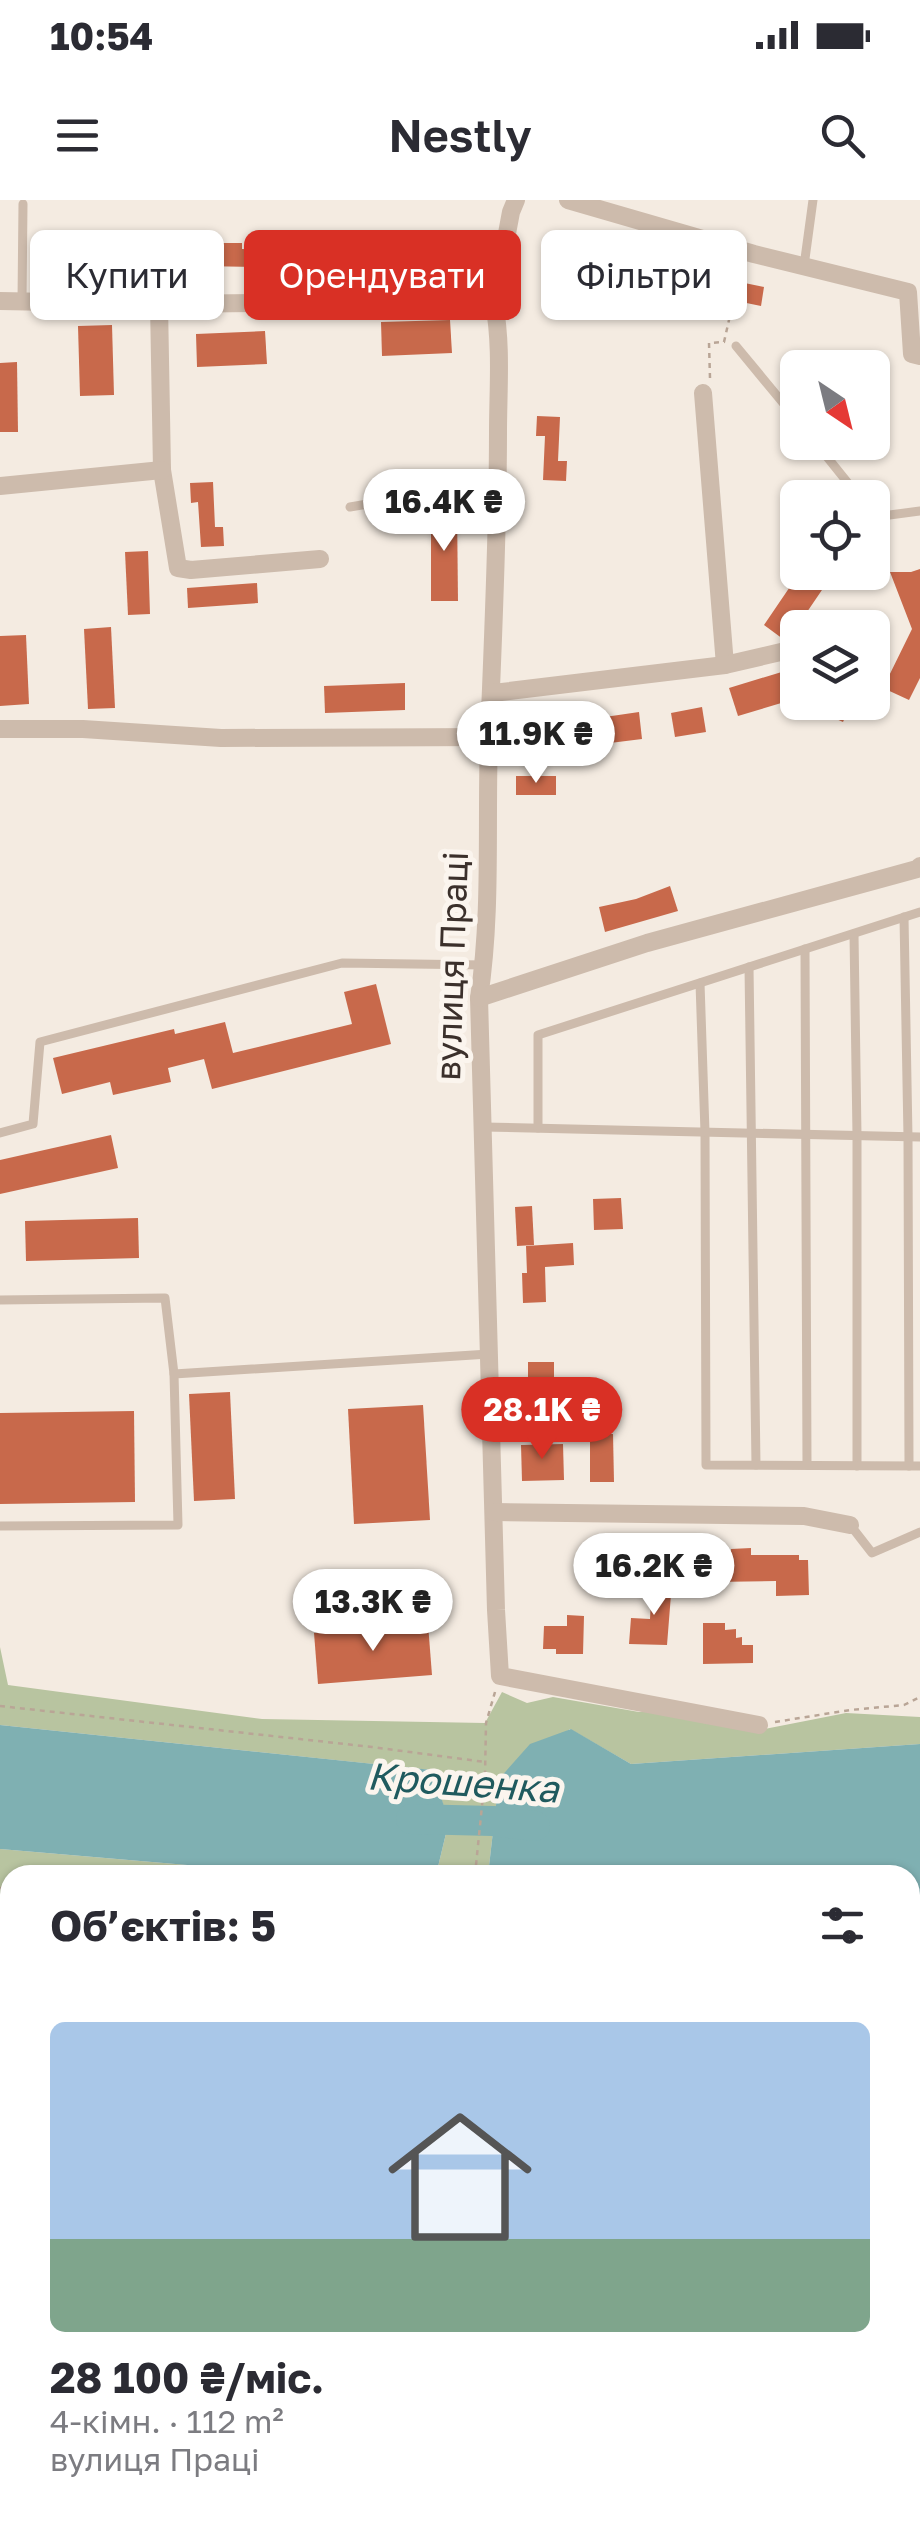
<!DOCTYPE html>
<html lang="uk">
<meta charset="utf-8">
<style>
body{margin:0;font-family:"Golos Text",sans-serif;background:#f7f7f7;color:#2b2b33;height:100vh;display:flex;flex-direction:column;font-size:38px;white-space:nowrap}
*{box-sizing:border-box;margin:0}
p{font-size:32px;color:#7c7c81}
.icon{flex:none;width:55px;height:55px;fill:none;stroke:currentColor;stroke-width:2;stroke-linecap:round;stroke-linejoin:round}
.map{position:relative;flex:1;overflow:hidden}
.details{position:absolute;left:0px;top:1665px;width:920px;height:670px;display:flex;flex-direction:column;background:#fff;border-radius:30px 30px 0 0;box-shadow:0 2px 8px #0004}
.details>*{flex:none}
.top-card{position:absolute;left:30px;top:30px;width:860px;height:90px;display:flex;gap:20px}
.needle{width:65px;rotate:145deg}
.buttons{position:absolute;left:780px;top:150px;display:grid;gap:20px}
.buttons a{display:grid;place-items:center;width:110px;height:110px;border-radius:15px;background:#fff;box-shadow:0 2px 8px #0004;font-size:50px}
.price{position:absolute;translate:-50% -85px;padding:0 22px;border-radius:35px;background:#fff;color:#222;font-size:32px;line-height:65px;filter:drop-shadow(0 2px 5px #0008)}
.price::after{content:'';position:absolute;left:50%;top:60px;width:30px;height:22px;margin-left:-15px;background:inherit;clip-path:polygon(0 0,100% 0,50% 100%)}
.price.on{background:#d93025;color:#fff}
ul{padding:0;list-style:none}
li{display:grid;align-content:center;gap:20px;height:530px;padding:0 50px}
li+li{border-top:2px solid #e1e1e2}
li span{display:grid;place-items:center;height:310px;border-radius:15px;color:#555}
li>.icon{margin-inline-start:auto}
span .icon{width:180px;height:180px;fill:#fffc;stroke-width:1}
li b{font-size:42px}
h2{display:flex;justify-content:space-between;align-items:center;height:120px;padding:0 50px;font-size:42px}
.chip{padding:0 35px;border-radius:15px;background:#fff;box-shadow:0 2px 8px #0004;font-size:35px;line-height:90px}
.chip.on{background:#d93025;color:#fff}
.status{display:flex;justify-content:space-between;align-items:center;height:70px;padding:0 50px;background:#fff;direction:ltr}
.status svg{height:28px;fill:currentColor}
header{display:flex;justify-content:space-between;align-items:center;height:130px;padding:0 50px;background:#fff;font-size:45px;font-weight:600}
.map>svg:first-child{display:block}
.green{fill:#b8c4a0}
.water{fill:#7fb0b2}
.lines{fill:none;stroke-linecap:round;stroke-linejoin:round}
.river{stroke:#7fb0b2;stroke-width:30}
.building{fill:#c8694b}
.path{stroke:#b9a596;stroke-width:2.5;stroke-dasharray:5 5;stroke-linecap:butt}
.lane{stroke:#cdbbac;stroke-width:9}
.street{stroke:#cdbbac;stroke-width:18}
.labels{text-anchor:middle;stroke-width:10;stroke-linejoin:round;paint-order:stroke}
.street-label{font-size:35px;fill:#3b302b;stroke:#fbf5ee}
.water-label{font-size:38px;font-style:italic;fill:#1f5a5e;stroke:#fbf5ee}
</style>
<div class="status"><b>10:54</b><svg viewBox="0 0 49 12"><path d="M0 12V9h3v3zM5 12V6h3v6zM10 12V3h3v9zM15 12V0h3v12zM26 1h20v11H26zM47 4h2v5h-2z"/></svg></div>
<header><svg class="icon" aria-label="menu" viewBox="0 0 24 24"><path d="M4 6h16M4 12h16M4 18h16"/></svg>Nestly<svg class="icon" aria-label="search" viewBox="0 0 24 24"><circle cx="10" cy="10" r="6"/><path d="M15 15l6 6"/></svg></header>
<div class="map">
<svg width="920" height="2335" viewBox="0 0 920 2335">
<rect width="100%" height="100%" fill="#f4ebe1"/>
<g class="green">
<polygon points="0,1447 8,1485 262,1519 485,1523 502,1492 527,1503 553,1497 639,1512 656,1511 759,1530 846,1513 920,1517 920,1544 631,1564 570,1529 499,1579 488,1675 436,1675 449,1621 431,1570 0,1525"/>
<polygon points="0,1649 234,1669 254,1675 10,1675 10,1730 0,1729"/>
<polygon points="920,1836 920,2335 343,2335 356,2325 910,2325 910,1837"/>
</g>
<g class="water">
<polygon points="0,1525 432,1570 449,1621 436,1675 255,1675 234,1669 0,1649"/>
<polygon points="571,1529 631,1564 920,1544 920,1836 910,1837 910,1675 488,1675 499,1579 530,1544"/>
<polygon points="0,1729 10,1730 10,2325 356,2325 343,2335 0,2335"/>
</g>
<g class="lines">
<polyline class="river" points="411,1619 493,1621 535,1626"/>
</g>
<g class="building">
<polygon points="222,43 242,43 242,49 277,50 277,72 257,72 257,67 200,66 200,68 180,68 180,45 222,46"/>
<polygon points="696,73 764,87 761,106 693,92"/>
<polygon points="450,120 452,153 382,156 381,122"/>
<polygon points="112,125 114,195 80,196 78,126"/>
<polygon points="265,131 267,164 197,167 196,134"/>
<polygon points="17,162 18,232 0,232 0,163"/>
<polygon points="537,216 560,217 558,261 567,261 566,281 543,280 545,236 536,236"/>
<polygon points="213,282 215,327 223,327 224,346 201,347 198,302 191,303 190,283"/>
<polygon points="431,306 457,306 458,401 431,401"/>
<polygon points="148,351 150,414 128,415 125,352"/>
<polygon points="920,369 920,478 909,500 883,488 912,429 890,372 911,372"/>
<polygon points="800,372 860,372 861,376 824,387 790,437 783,439 764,425"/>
<polygon points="257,383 258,403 188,408 187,388"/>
<polygon points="111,427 115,508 88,509 84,429"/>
<polygon points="26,435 29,504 0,506 0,436"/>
<polygon points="798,467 798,498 738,516 729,488"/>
<polygon points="405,483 405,510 325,513 324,486"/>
<polygon points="798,502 852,502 843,522"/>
<polygon points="702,507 706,532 675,537 671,513"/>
<polygon points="639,512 642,539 594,545 592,527 599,526 598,518"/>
<rect x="516" y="576" width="40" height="19"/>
<polygon points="670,686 678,711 605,732 599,707 636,699"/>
<polygon points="376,784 391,844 212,889 204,859 168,868 171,882 113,895 110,882 62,894 53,858 174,829 175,834 225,822 233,853 352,824 344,792"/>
<polygon points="111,935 118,968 0,994 0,960"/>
<polygon points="621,998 623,1029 594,1030 593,999"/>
<polygon points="532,1006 534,1045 517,1046 515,1007"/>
<polygon points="138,1018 139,1058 26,1061 25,1021"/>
<polygon points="573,1043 574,1065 545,1067 546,1102 523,1103 522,1073 527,1073 526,1046"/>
<polygon points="528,1162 554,1162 554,1196 528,1197"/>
<polygon points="230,1192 235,1299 194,1301 189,1194"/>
<polygon points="423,1205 430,1320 354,1324 348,1209"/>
<polygon points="134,1211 135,1302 0,1304 0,1213"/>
<polygon points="590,1234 613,1234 614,1282 590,1282"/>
<polygon points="563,1244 564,1280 522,1281 521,1245"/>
<polygon points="751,1348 751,1355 799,1355 799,1360 808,1360 809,1395 776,1396 776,1381 712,1382 712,1357 731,1356 731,1349"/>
<polygon points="652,1381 672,1382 667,1445 629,1444 631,1418 650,1419"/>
<polygon points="567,1415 584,1416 583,1454 556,1454 556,1449 543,1449 544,1426 567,1426"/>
<polygon points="703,1423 725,1423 725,1430 736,1429 736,1438 742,1437 742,1445 753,1445 753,1463 703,1464"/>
<polygon points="428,1424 432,1475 318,1484 314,1433"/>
</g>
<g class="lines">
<g class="path">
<polyline points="710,178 709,143 724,142 741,67"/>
<polyline points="0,1506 372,1547 485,1562"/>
<polyline points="775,1522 850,1510 904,1505 920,1497"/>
<polyline points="475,1675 485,1576 486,1523 495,1492"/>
<polyline points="0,1688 10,1688"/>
<polyline points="910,1875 920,1874"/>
<polyline points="379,2335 395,2325"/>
</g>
<g class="lane">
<polyline points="804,66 813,0"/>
<polyline points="22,101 23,4"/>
<polyline points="736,146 798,221"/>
<polyline points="815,242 860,298"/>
<polyline points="350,307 397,299 498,297"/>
<polyline points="872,310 882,316 920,311"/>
<polyline points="904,717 908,937 909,1266"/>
<polyline points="854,734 857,935 857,1266"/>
<polyline points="805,749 807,1265"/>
<polyline points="749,767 756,1265"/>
<polyline points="700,783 705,932 706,1265 920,1266"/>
<polyline points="484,927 920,937"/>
<polyline points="538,928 538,835 920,712"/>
<polyline points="0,933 33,924 40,842 342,763 484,765"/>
<polyline points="0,1100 165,1098 174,1174"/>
<polyline points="0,1326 178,1325 174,1174 489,1154"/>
<polyline points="851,1326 872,1353 920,1332"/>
</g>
<g class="street">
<polyline points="568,0 754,54 908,92 912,154 920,156"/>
<path d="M 0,101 L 159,104 L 450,101 L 494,103 C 502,146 498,189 498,232 C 498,335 493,436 489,538 C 486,625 492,712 479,798 L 496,1410 L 500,1476 L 759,1525"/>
<polyline points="494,103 511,12 516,0"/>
<polyline points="159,104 162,270 178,368 191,370 320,359"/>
<polyline points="703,193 725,465"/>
<polyline points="0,286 162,270"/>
<polyline points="493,493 725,465 798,448"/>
<polyline points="0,529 83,529 221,538 489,537"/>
<polyline points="479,798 647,743 917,669 920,666"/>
<polyline points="494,1312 804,1316 850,1325"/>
</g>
</g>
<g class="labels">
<g class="street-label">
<text transform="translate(452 766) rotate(-88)" y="12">вулиця Праці</text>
</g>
<g class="water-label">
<text transform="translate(463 1583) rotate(4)" y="13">Крошенка</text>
</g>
</g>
</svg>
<div class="buttons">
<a><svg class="needle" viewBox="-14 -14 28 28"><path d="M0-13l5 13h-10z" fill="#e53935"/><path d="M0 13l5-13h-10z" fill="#7c7c81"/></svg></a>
<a><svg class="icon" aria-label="locate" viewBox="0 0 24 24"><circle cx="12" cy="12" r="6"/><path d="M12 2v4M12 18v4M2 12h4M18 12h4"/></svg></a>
<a><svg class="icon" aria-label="layers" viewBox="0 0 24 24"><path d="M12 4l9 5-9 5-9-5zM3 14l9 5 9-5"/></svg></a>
</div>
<b class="price" style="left:444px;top:354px">16.4K ₴</b>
<b class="price" style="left:536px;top:586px">11.9K ₴</b>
<b class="price on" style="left:542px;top:1262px">28.1K ₴</b>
<b class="price" style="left:654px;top:1418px">16.2K ₴</b>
<b class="price" style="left:373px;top:1454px">13.3K ₴</b>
<div class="top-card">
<a class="chip">Купити</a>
<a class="chip on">Орендувати</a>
<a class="chip">Фільтри</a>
</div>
<section class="details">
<h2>Об’єктів: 5<svg class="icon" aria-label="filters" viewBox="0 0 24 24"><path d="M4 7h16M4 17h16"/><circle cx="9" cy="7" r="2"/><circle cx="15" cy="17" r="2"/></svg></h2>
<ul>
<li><span style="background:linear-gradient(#a9c7e8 70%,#7fa58c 0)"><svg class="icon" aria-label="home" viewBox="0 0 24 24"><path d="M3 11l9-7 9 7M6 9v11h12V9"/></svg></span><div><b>28 100 ₴/міс.</b><p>4-кімн. · 112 m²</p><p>вулиця Праці</p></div></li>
</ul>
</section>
</div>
